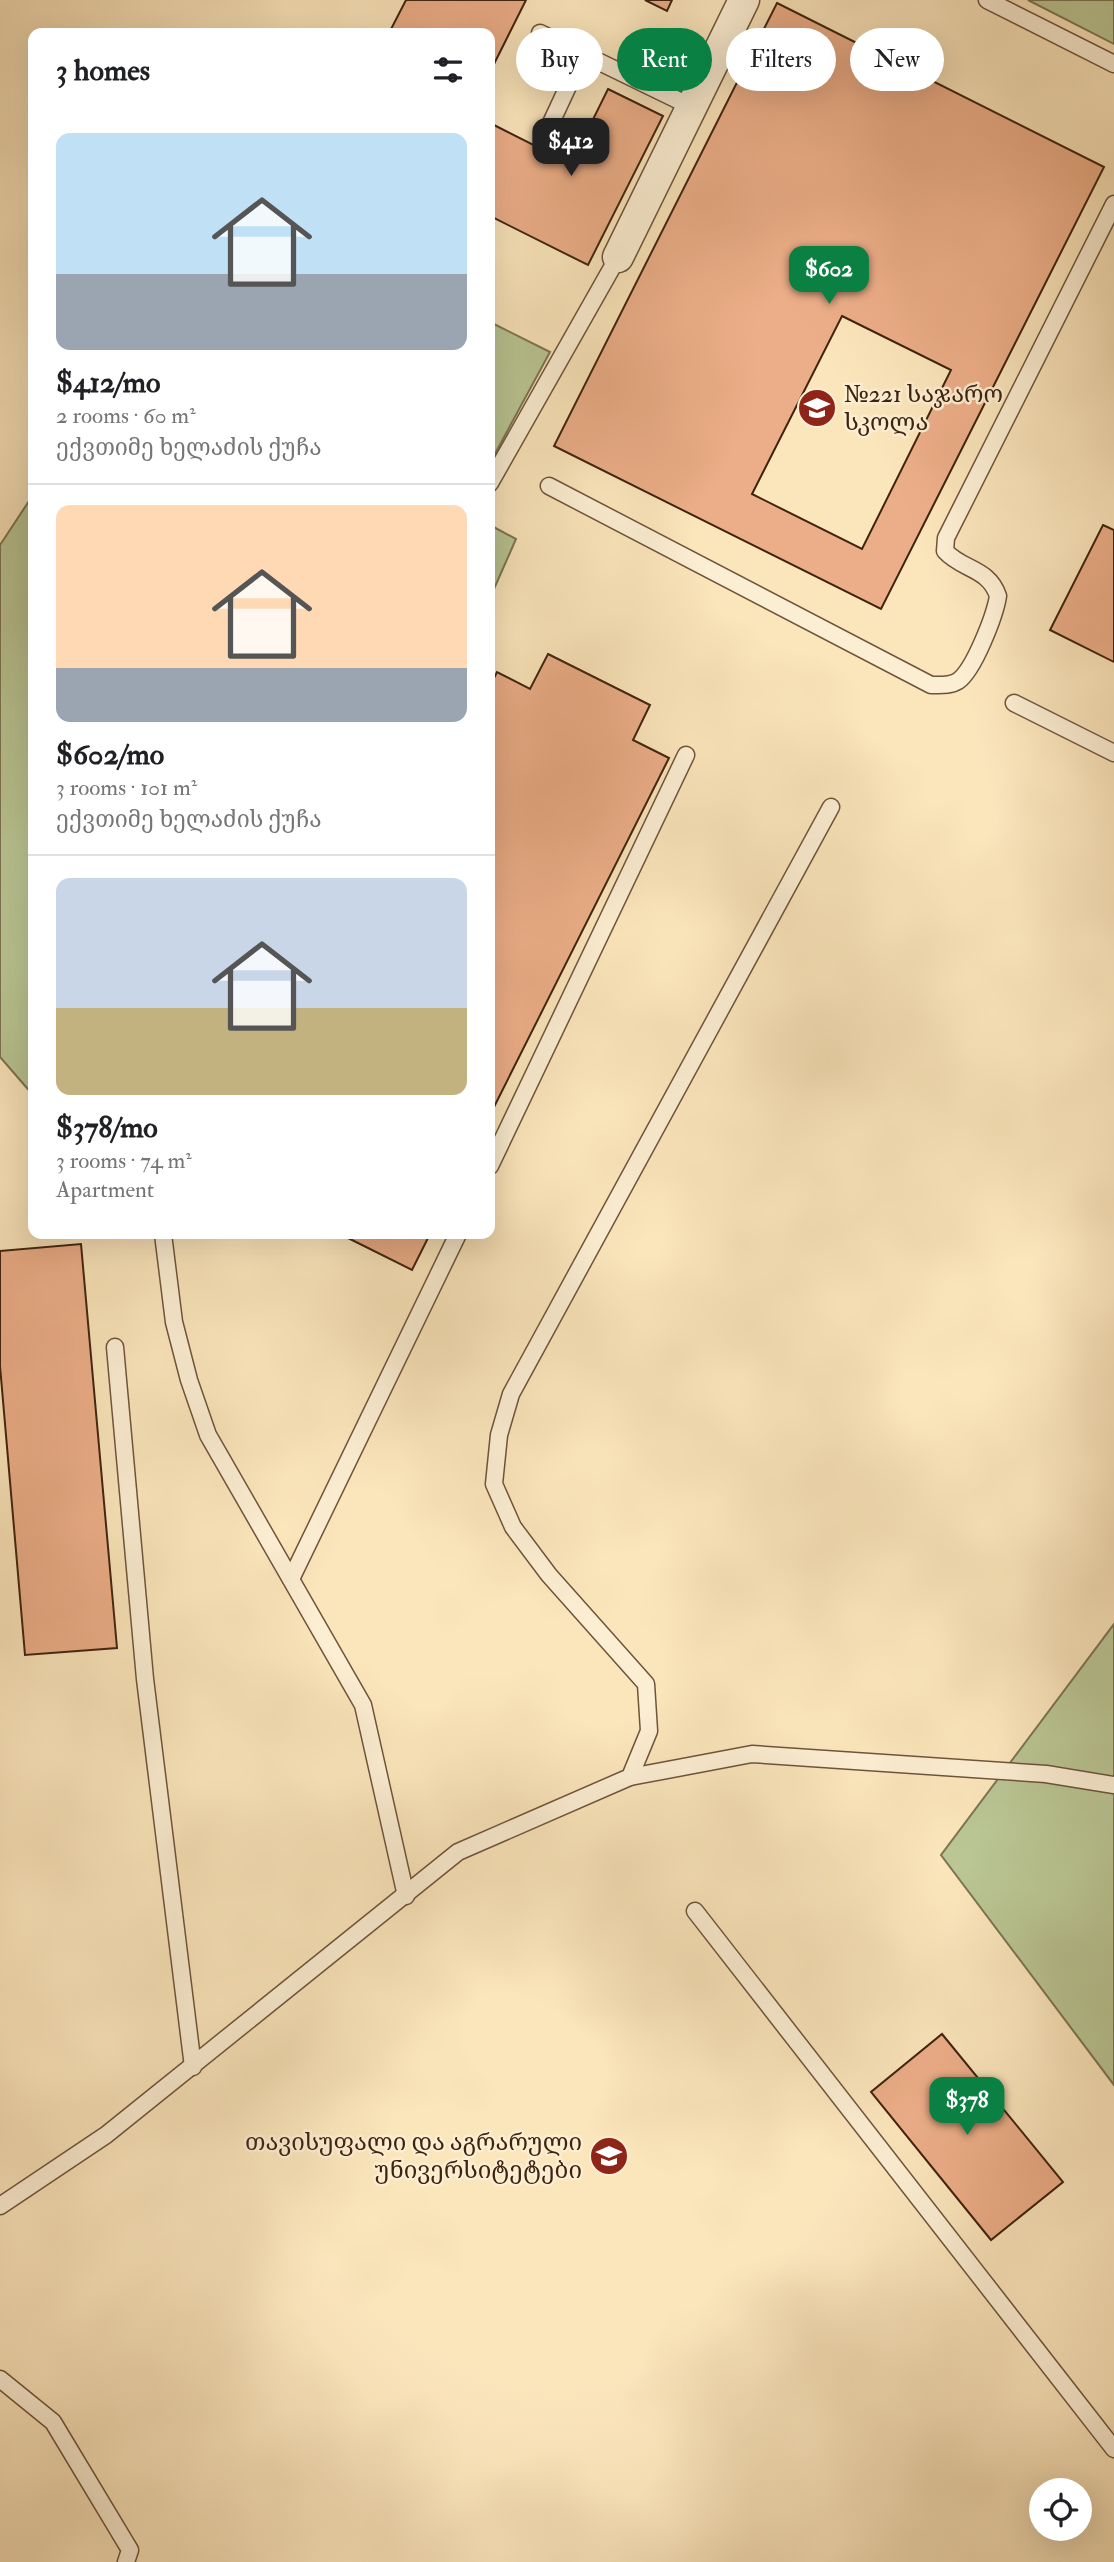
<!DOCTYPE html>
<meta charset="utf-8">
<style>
body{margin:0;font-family:"IM FELL Double Pica","Noto Serif Georgian",serif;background:#f2f2f2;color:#202124;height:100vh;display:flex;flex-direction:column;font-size:26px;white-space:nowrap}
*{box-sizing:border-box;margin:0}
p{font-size:23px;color:#757577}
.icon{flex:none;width:38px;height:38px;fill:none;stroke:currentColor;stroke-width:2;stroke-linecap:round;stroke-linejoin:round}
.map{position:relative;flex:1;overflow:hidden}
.sheet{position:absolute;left:28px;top:28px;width:467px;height:1211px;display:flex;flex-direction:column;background:#fff;border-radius:14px;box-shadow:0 7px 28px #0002}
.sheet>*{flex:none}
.guide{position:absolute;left:516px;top:28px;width:492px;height:63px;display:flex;gap:14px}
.controls{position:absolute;left:1029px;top:2478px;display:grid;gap:14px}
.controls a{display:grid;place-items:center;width:63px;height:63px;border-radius:50%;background:#fff;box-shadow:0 7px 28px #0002;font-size:35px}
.price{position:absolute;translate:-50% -60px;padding:0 16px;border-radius:14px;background:#0b8043;color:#fff;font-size:23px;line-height:46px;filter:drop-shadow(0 2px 4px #0008)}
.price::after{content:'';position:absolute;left:50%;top:42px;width:21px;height:16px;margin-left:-10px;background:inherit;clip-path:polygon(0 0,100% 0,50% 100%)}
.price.current{background:#222;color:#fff}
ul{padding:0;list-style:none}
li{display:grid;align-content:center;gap:14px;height:371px;padding:0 28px}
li+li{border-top:2px solid #e0e0e0}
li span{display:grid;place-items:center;height:217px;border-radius:14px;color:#555}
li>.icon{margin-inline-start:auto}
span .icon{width:126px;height:126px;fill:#fffc;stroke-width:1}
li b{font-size:30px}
h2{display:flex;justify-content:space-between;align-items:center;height:84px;padding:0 28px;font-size:30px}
.chip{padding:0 24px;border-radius:32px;background:#fff;box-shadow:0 7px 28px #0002;font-size:24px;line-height:63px}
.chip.current{background:#0b8043;color:#fff}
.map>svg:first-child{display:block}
.green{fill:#bac694;stroke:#7c7452;stroke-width:2}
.building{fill:#ecae88;stroke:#3f230f;stroke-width:2;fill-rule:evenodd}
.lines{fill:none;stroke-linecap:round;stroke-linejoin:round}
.service-casing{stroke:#6e543a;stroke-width:19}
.minor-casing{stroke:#6e543a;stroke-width:33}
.service{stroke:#fceed3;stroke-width:16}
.minor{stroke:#fceed3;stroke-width:30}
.labels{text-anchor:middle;stroke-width:5;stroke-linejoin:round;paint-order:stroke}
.poi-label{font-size:24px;fill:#3f230f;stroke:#fceed3;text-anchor:start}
</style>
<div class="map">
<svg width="1114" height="2562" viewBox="0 0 1114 2562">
<rect width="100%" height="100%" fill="#fbe5bb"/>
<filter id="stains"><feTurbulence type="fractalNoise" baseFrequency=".00286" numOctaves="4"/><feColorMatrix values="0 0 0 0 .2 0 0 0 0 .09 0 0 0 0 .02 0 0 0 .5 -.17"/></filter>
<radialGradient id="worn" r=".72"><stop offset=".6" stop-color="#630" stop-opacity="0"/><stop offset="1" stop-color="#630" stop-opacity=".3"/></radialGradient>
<g class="green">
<polygon points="1028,0 1114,0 1114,44"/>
<polygon points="490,322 550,352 490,463"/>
<polygon points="33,495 33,1095 0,1057 0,545"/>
<polygon points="490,525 516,539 490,598"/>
<polygon points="1114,1624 1114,2085 941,1855"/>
</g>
<g class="building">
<polygon points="406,0 526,0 490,72 490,33 389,33"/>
<polygon points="645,0 672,0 667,11"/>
<path d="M 777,3 L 1104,167 L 881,609 L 554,446 ZM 842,316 L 951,370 L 862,549 L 752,494 Z"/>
<polygon points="608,89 663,116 588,265 490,216 490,123 571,164"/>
<polygon points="1103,525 1114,530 1114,662 1050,630"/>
<polygon points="548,654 650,705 633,740 669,758 490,1115 490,686 497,672 530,689"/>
<polygon points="340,1234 430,1234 412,1270"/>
<polygon points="81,1244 117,1648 25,1655 0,1366 0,1251"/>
<polygon points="942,2034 1063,2182 991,2240 871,2092"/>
</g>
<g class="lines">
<defs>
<g id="service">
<polyline points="987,0 1114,64"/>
<polyline points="540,33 692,107"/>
<polyline points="550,125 583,54"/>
<polyline points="490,483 618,257"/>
<path d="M 549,486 L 931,685 C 941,685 950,686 958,681 C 974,670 995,615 998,596 C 989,568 962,570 945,551 L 946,538 L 1114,204"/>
<polyline points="1014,703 1114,753"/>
<polyline points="490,1166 686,755"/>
<polyline points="163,1234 174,1322 189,1380 208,1435 363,1705 406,1896"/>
<polyline points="115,1347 145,1679 193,2067"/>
<polyline points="291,1579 458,1234"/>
<polyline points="630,1777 752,1754 1046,1774 1114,1785"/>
<polyline points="695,1911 1114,2449"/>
<polyline points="0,2206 106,2135 458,1852 630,1777 649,1731 646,1684 549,1575 513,1527 494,1484 499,1435 511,1394 831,807"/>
<polyline points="0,2379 53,2422 130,2550 126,2562"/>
</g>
<polyline id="minor" points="618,257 744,0"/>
</defs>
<use href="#service" class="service-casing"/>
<use href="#minor" class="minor-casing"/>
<use href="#service" class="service"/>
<use href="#minor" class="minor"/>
</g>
<defs>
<symbol id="school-disc" viewBox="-11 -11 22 22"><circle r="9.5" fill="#8f2418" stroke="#fceed3"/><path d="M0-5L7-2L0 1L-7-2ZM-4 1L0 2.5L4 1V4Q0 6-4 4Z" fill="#fff"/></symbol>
<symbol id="university-disc" viewBox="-11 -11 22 22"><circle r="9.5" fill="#8f2418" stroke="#fceed3"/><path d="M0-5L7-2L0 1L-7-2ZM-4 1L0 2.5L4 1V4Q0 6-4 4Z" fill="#fff"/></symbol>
</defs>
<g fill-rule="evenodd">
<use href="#school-disc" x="795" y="386" width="44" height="44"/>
<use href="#university-disc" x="587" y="2134" width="44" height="44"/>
</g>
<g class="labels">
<g class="poi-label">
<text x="844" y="402">№221 საჯარო<tspan x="844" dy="28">სკოლა</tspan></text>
<text x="582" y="2150" text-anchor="end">თავისუფალი და აგრარული<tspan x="582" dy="28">უნივერსიტეტები</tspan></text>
</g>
</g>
<rect width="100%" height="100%" filter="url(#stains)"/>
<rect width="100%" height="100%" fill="url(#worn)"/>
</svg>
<div class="controls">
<a><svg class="icon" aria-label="locate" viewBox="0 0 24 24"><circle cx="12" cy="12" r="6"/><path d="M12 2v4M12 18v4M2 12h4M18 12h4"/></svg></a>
</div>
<b class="price current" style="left:571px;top:178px">$412</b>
<b class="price" style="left:829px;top:306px">$602</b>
<b class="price" style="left:967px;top:2137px">$378</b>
<div class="guide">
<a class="chip">Buy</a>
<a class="chip current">Rent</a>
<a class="chip">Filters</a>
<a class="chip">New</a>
</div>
<section class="sheet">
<h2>3 homes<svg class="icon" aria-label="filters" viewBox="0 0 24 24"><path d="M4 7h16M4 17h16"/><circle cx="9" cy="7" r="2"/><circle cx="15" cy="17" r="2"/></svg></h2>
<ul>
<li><span style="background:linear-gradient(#bfe0f5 65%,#9aa5b1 0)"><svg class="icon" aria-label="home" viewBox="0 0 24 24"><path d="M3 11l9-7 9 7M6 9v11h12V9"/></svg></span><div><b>$412/mo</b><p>2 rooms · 60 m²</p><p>ექვთიმე ხელაძის ქუჩა</p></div></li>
<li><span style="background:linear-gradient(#ffd9b3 75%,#9aa5b1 0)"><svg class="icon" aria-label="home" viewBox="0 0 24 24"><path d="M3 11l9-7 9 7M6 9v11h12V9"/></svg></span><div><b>$602/mo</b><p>3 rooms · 101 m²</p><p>ექვთიმე ხელაძის ქუჩა</p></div></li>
<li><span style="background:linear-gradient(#c9d6e8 60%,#c2b280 0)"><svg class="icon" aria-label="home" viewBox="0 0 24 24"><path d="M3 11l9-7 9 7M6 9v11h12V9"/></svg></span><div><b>$378/mo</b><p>3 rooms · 74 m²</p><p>Apartment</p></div></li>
</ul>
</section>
</div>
